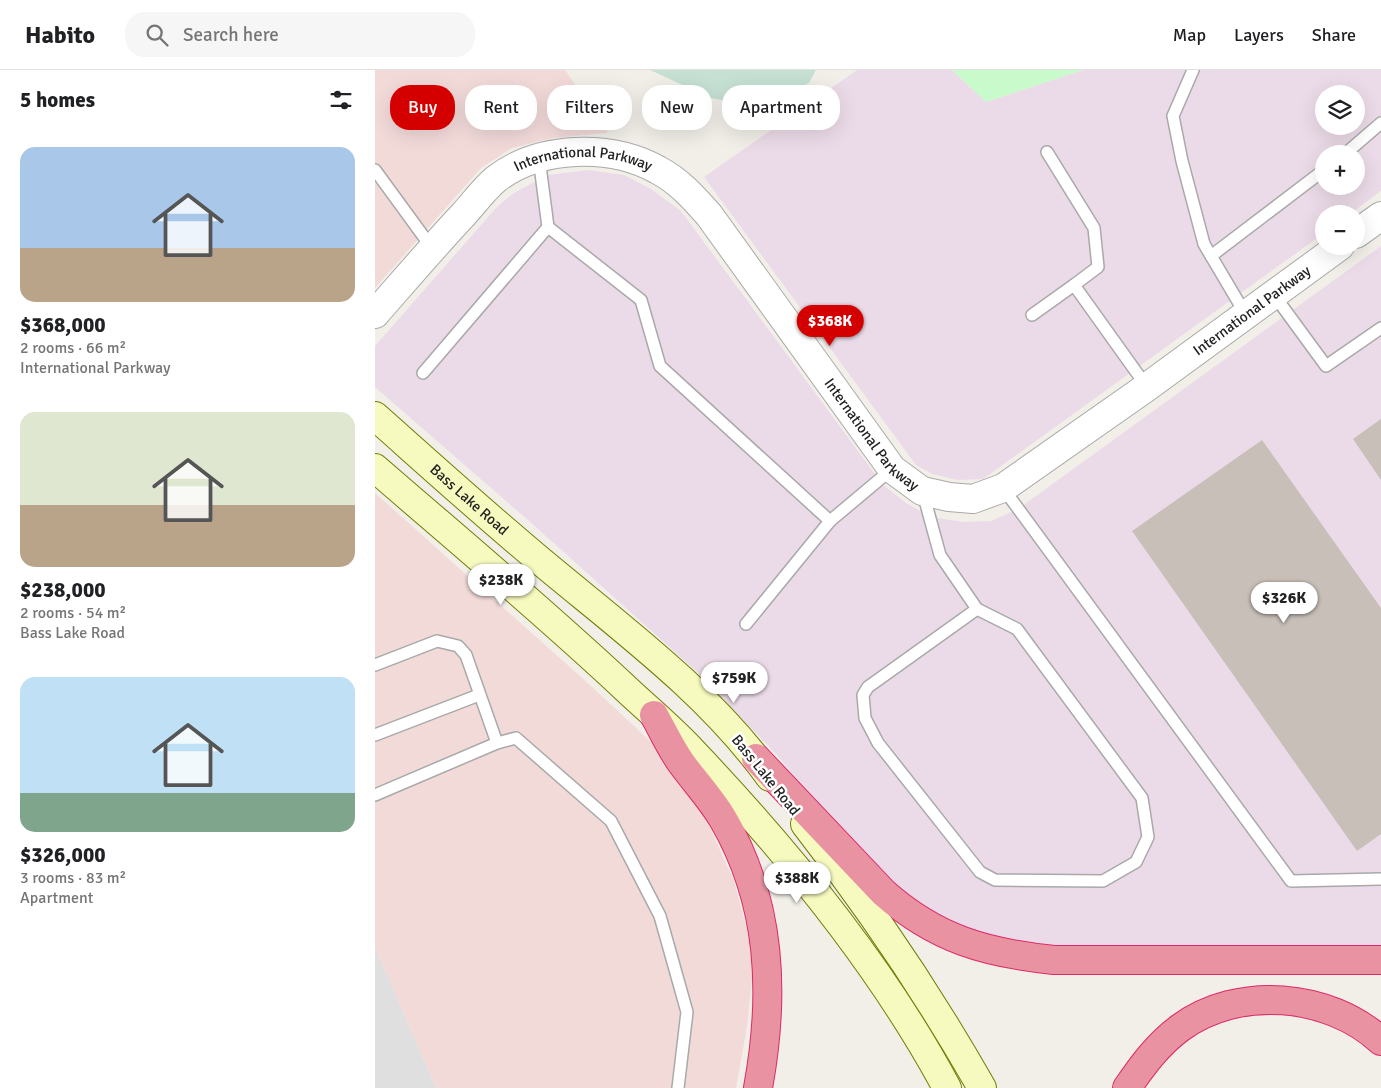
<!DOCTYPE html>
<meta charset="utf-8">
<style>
body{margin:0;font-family:Signika,sans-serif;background:#f6f6f6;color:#202124;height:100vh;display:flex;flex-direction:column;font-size:19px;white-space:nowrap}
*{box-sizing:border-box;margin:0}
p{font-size:16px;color:#757577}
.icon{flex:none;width:28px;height:28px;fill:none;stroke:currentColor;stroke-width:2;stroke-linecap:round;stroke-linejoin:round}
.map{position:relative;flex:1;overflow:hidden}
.details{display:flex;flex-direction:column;background:#fff;width:375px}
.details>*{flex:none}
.hud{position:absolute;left:15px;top:15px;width:475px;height:45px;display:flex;gap:10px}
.fabs{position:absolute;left:940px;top:15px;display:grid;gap:10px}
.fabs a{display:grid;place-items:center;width:50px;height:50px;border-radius:50%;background:#fff;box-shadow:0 5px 20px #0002;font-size:25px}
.price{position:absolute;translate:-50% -42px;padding:0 11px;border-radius:18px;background:#fff;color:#222;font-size:16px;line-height:32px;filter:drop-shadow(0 1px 2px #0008)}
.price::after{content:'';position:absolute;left:50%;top:30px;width:15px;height:11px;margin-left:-8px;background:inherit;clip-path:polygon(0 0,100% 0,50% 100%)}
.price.active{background:#d40000;color:#fff}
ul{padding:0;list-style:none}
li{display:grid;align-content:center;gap:10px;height:265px;padding:0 20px}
li span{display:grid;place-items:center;height:155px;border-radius:15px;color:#555}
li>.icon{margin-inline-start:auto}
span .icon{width:90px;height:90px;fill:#fffc;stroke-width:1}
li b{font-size:21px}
h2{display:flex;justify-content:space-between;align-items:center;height:60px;padding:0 20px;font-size:21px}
.pill{padding:0 18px;border-radius:20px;background:#fff;box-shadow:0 5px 20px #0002;font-size:18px;line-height:45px}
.pill.active{background:#d40000;color:#fff}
header{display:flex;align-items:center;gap:30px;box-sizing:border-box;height:70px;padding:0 25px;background:#fff;border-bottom:1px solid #e0e0e0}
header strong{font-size:24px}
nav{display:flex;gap:28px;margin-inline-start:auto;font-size:18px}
.search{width:350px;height:45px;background:#f6f6f6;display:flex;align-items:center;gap:12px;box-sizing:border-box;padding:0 18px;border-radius:20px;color:#757577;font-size:19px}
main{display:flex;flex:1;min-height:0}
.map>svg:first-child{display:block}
.residential{fill:#e0dfdf}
.commercial{fill:#f2dad9}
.industrial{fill:#ebdbe8;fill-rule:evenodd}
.wetland{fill:#c6e0d4}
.park{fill:#c8facc}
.building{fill:#c7bfb8}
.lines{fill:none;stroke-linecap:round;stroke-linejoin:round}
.service-casing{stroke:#a9a9a9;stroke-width:14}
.tertiary-casing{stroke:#a9a9a9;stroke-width:30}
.secondary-casing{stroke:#707d05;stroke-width:30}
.motorway-casing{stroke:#dc2a67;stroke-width:30}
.service{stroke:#fff;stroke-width:11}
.tertiary{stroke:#fff;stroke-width:28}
.secondary{stroke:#f7fabf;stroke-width:28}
.motorway{stroke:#e892a2;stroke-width:28}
.labels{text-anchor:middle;stroke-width:5;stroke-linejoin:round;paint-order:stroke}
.street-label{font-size:15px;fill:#222;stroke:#fff}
</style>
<header>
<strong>Habito</strong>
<div class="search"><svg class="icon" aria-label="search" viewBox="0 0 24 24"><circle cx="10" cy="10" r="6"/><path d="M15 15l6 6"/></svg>Search here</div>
<nav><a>Map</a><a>Layers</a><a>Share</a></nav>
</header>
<main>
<section class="details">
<h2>5 homes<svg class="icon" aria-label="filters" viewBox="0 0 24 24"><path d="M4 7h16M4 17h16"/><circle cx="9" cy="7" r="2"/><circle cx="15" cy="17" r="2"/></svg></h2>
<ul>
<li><span style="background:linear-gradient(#a9c7e8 65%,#b9a48a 0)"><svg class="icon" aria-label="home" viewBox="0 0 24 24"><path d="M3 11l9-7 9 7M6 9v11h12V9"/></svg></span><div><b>$368,000</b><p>2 rooms · 66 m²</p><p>International Parkway</p></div></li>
<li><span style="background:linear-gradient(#dfe7d0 60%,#b9a48a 0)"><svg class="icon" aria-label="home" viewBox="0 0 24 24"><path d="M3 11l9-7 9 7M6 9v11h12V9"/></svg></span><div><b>$238,000</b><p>2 rooms · 54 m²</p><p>Bass Lake Road</p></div></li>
<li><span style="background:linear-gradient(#bfe0f5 75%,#7fa58c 0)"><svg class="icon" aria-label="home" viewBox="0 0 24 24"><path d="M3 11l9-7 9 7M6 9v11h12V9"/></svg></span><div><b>$326,000</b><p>3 rooms · 83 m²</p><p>Apartment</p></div></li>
</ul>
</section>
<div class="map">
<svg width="1006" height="1018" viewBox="0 0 1006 1018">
<rect width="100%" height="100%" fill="#f2efe9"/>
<polygon class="residential" points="0,877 61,1018 0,1018"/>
<g class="commercial">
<polygon points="0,0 190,0 233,63 178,68 137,78 106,98 0,218"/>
<polygon points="0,423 216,616 290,685 330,747 359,811 379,887 372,957 361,1018 61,1018 0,877"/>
</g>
<g class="industrial">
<path d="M 482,0 L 577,0 L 611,32 L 708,0 L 1006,0 L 1006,121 L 975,144 L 949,144 L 949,163 L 608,409 L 583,410 L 557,404 L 541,395 L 329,107 ZM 949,24 L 981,24 L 981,56 L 949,56 ZM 949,84 L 981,84 L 981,116 L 949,116 Z"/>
<polygon points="213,100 249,105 276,119 306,141 508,415 531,433 556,447 589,452 616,451 643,439 1006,176 1006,877 866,875 657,877 557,849 477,781 404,687 321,601 162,458 0,317 0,276 121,138 137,124 173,105"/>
</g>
<polygon class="wetland" points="275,0 441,0 434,13 386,38 336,28"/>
<polygon class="park" points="577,0 708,0 611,32"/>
<g class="building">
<polygon points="1006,349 1006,410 978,369"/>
<polygon points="887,370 1006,538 1006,764 982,781 757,461"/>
</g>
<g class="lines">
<defs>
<g id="service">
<polyline points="818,0 798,46 807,91 829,174 871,245"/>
<polyline points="672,82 719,158 723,197 699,215 772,317"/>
<polyline points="970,84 1006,53"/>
<polyline points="0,100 57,178"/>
<polyline points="173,157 266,230 285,296 455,451 517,399"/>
<polyline points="836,186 949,100"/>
<polyline points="899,225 951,296 1006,258"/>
<polyline points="657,245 699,215"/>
<polyline points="48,303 173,157 164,88"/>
<polyline points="628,418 916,811 1006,809"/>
<polyline points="548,423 565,485 602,539 493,617 488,625 490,648 503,673 605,802 620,810 728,811 761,792 773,767 767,728 642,559 602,539"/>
<polyline points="371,554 455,451"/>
<polyline points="0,595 62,571 83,576 91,585 122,673"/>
<polyline points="0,665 104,625"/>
<polyline points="0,725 122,673 141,668 236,751 285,846 312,942 303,1018"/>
</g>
<g id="tertiary">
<polyline points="981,164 1006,146"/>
<path id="s1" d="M 0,244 C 29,211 58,177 88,145 C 99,133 109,119 121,109 C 165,75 236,74 283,100 C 304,111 319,128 334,145 L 517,399 L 547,421 L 574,427 L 598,429 L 628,418 L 772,317 L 965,176"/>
</g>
<g id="secondary">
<path id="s2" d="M 0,346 C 54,394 107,442 162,488 C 243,556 333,621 395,707"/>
<path d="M 0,398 C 83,470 167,540 247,615 C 270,637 296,658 318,682 C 414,783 506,895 572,1018"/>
<path d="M 430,754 C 497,840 553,923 607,1018"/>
</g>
<g id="motorway">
<path d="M 279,645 C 288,661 296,679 307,694 C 321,713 336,729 348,749 C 397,833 400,925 383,1018"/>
<path d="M 381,688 L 509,823 C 561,869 611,883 679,890 L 1006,890"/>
<path d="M 752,1018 C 767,996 783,974 805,958 C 863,915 954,923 1006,971"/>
</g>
</defs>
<use href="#service" class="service-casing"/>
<use href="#tertiary" class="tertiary-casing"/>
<use href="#secondary" class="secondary-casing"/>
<use href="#motorway" class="motorway-casing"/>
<use href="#service" class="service"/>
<use href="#tertiary" class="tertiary"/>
<use href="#secondary" class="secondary"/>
<use href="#motorway" class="motorway"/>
</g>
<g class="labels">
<g class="street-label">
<text dy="5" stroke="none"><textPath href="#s1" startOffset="274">International Parkway</textPath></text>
<text dy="5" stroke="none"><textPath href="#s1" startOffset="1160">International Parkway</textPath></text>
<text dy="5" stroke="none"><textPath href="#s1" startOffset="694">International Parkway</textPath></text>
<text dy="5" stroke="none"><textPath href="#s2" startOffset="126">Bass Lake Road</textPath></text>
<text transform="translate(391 705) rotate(51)" y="5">Bass Lake Road</text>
</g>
</g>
</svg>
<div class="fabs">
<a><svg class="icon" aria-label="layers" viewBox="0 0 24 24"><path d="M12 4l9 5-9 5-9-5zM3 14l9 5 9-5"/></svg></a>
<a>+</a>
<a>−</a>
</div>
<b class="price active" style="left:455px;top:277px">$368K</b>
<b class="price" style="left:126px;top:536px">$238K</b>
<b class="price" style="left:909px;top:554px">$326K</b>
<b class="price" style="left:359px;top:634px">$759K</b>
<b class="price" style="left:422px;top:834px">$388K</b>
<div class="hud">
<a class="pill active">Buy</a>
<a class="pill">Rent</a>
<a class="pill">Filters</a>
<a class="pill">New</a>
<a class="pill">Apartment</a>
</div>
</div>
</main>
